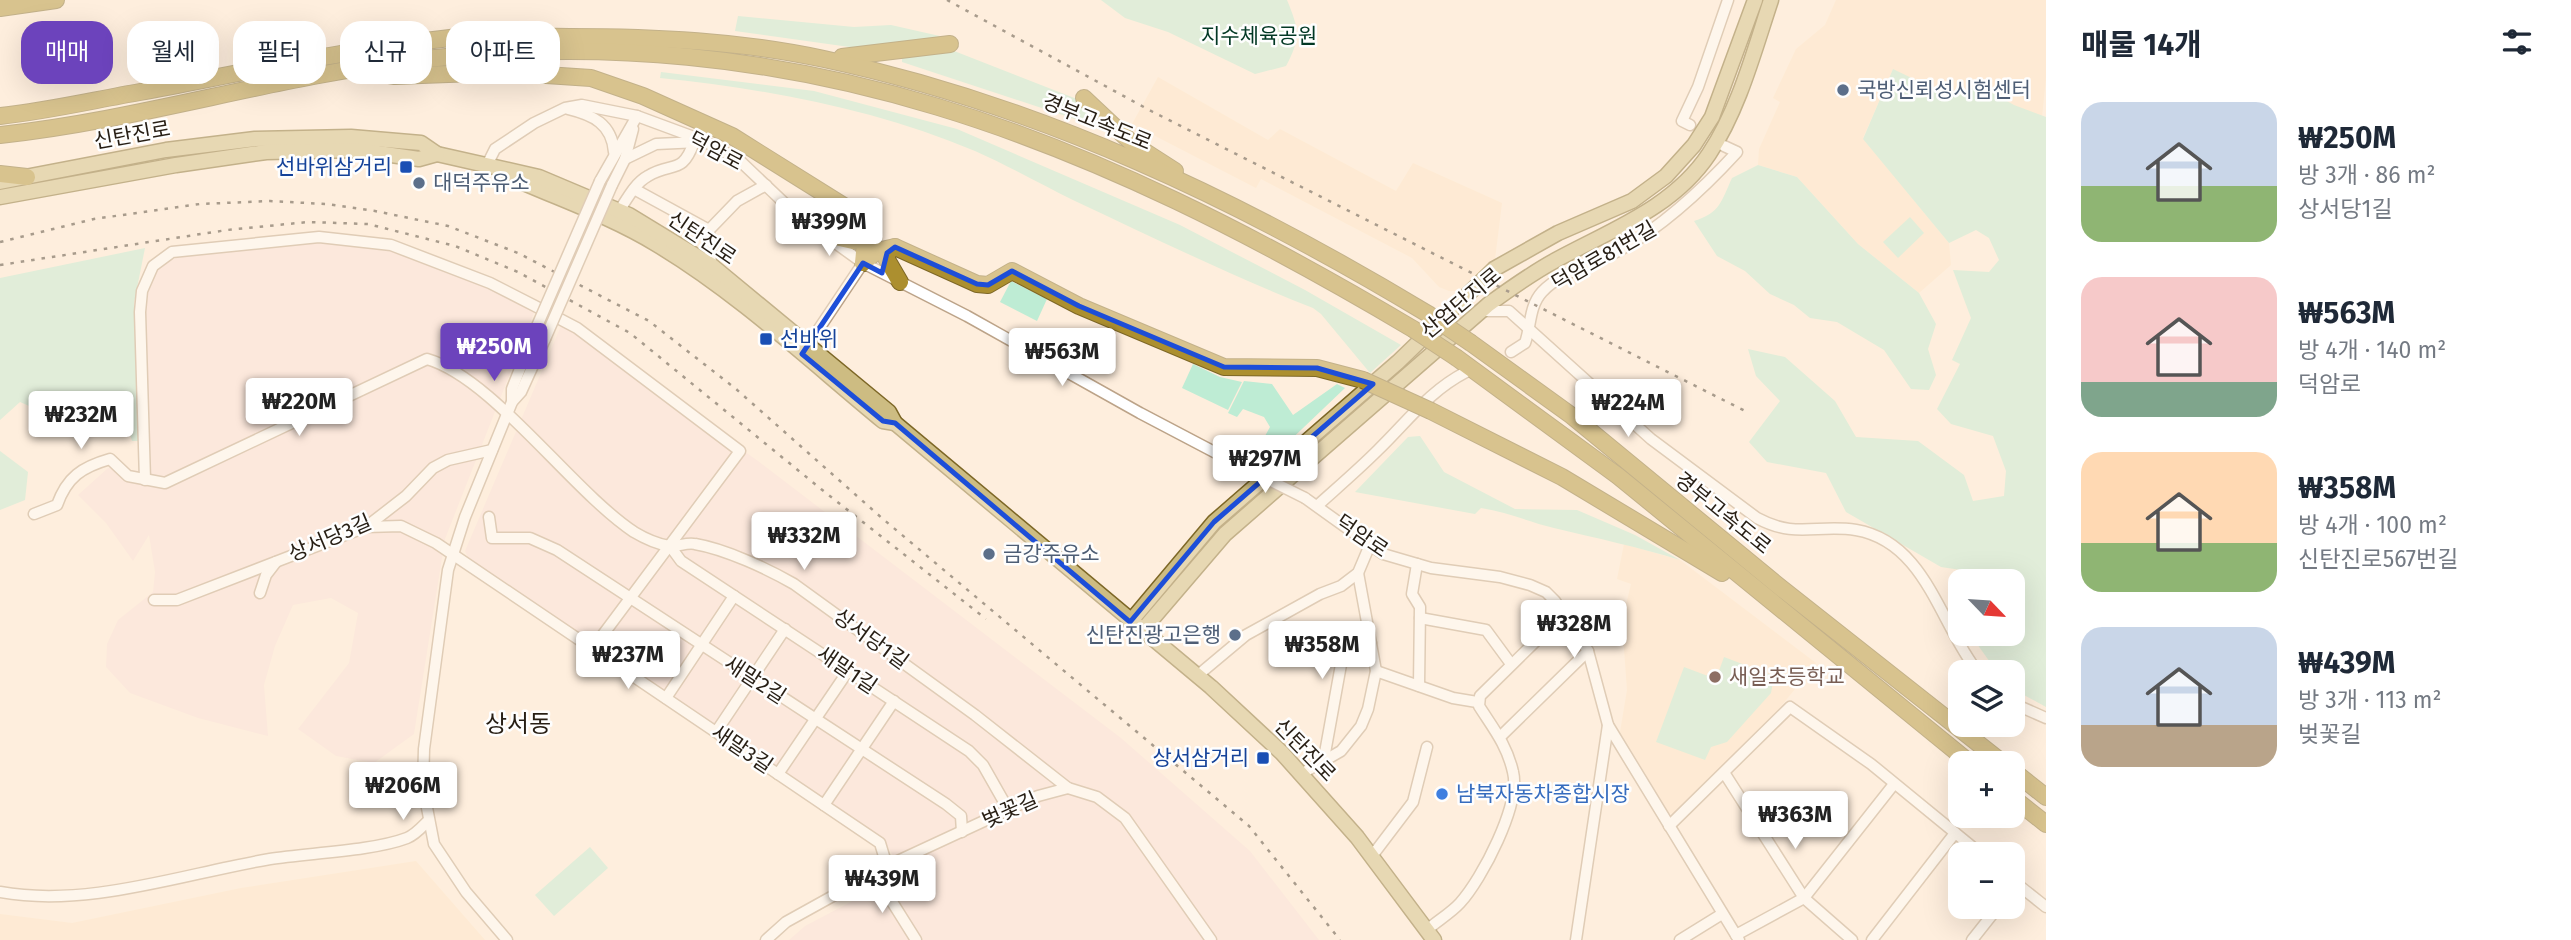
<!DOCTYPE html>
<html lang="ko">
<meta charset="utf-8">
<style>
body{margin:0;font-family:"Fira Sans","Noto Sans KR",sans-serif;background:#f2f2f3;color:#1f2937;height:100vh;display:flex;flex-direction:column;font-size:26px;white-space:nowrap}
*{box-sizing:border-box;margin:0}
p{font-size:23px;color:#747a83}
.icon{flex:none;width:38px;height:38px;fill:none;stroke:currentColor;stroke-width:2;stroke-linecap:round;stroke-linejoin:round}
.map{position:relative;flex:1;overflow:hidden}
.panel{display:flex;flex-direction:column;background:#fff;width:525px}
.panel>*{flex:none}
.top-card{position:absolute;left:21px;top:21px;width:665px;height:63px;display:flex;gap:14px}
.needle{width:46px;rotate:115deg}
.fabs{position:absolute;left:1948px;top:569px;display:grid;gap:14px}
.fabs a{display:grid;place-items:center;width:77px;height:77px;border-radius:14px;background:#fff;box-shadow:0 7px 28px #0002;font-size:35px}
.price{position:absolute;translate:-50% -60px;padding:0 16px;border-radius:7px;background:#fff;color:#222;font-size:23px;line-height:46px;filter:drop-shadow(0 2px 4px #0008)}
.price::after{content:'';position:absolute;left:50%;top:42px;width:21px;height:16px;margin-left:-10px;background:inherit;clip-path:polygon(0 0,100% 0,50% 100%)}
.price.on{background:#6c43bc;color:#fff}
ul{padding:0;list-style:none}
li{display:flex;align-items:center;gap:21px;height:175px;padding:0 35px}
li span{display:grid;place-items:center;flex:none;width:196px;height:140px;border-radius:21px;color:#555}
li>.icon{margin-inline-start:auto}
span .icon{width:84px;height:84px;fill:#fffc;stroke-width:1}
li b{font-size:30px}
h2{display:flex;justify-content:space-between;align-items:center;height:84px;padding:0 35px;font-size:30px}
.pill{padding:0 24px;border-radius:21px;background:#fff;box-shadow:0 7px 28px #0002;font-size:24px;line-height:63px}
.pill.on{background:#6c43bc;color:#fff}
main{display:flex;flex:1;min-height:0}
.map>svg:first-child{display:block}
.built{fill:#ffe5c9}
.industrial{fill:#fbe0db}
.green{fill:#beecd4}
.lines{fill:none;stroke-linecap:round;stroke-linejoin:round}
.minor-casing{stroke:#bca388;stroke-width:13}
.major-casing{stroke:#7d6726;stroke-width:17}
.highway-casing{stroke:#7d6726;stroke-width:18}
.minor{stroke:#fff;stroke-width:10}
.major{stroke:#cdbc82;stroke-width:14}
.highway{stroke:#ac8f2f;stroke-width:16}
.rail{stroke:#40362b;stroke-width:2.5;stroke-dasharray:3.5 7;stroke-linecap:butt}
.minor-bridge-casing{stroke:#bca388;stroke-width:13;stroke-linecap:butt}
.highway-bridge-casing{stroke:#7d6726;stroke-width:18;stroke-linecap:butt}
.minor-bridge{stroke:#fff;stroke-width:10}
.highway-bridge{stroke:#ac8f2f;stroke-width:16}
.marked{fill:none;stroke:#1d4ed8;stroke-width:5;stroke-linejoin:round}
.service-dot{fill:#5c6f8a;stroke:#fefefe;stroke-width:2.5}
.transit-dot{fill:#1a4fb4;stroke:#fefefe;stroke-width:2.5}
.education-dot{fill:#8d6e63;stroke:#fefefe;stroke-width:2.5}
.shop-dot{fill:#3f7fe0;stroke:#fefefe;stroke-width:2.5}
.labels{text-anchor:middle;stroke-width:5;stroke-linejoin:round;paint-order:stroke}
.park-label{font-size:21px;fill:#023824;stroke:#fefefe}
.service-label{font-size:21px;fill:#4e5e75;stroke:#fefefe;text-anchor:start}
.street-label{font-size:21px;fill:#271e14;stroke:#fefefe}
.transit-label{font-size:21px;fill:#164399;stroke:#fefefe;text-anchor:end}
.education-label{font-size:21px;fill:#785e54;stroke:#fefefe;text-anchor:start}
.shop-label{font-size:21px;fill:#366cbe;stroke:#fefefe;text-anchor:start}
.quarter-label{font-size:24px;fill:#271e14;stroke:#fefefe}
</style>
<main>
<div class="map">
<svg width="2046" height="940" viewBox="0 0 2046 940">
<rect width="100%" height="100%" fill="#feeedd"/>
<g class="built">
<polygon points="1836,0 2046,0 2046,78 2042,117 1972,90 1949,96 1893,70 1863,138 1949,243 1951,265 1919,293 1858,244 1797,177 1758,165 1759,149 1780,102 1773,98 1796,49 1825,25"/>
<polygon points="1158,77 1268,140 1280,129 1396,191 1413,163 1502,203 1495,259 1457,291 1449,291 1439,287 1412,258 1261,179 1256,188 1132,124"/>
<polygon points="1624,544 1680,560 1816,663 1766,725 1673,814 1669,813 1620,732 1627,690 1622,621 1631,584 1617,579"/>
<polygon points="416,861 485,940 0,940 0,914 72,923 241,888"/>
</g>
<g class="industrial">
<polygon points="320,241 375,245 490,286 535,310 445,539 414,734 374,763 336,756 298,729 349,663 358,613 331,598 293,605 275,646 264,685 268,736 198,718 130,693 106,667 107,644 118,620 153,592 155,572 149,535 133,561 106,523 78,495 108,468 139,471 145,299 152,274 167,262 184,255"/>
<polygon points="561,326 578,333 758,461 1121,738 1250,851 1319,940 789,940 805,926 904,874 882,837 472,566 465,551"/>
</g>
<g class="green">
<path d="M 1101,0 L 1287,0 C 1299,29 1301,38 1286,66 L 1255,74 L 1168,32 L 1125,18 Z"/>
<polygon points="738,16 854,27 891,25 944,37 871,50 735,31"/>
<polygon points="949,49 1082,101 1108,128 1105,132 1075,119 902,62 902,56"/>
<polygon points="1893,69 1949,96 1980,86 2014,105 2046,117 2046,707 2013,689 2012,672 1997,672 1970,634 2012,634 2012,581 1968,581 1961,570 1941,567 1846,512 1826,473 1767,462 1749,442 1780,401 1756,376 1748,349 1785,357 1835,401 1856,437 1918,441 1964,475 1973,501 2004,496 2006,471 1993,436 1951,424 1937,409 1960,364 1952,360 1971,318 1953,270 1989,272 1999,260 1989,238 1976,230 1949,243 1863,139"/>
<path d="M 661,72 L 814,91 L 957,129 L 1180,225 L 1305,290 L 1401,345 L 1370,373 L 1321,314 L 1313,308 C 1232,276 1154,238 1075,201 C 1042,185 1009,166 975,151 C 875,109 768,89 660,78 Z"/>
<path d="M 1758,165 L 1797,177 L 1858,244 L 1919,293 L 1936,324 L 1928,349 L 1936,375 L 1929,390 L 1911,389 L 1884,350 L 1837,322 L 1810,318 L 1794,305 L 1770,294 L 1745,271 L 1717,256 L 1694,221 C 1720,213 1721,202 1732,178 Z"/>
<polygon points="1910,217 1924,233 1898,258 1883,242"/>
<polygon points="145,248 134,303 138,441 132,441 127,424 95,404 78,410 85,424 83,431 61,436 55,417 20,402 0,420 0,278"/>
<polygon points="1011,281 1047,299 1037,321 1000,302"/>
<polygon points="1193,364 1220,377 1242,382 1228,410 1182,388"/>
<polygon points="1244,381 1272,384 1293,415 1337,384 1345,388 1260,469 1250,463 1270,427 1264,417 1243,409 1237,417 1228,413"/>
<path d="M 1420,436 L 1444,472 L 1515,509 L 1577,510 L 1635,535 L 1680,560 C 1638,547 1596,538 1554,528 C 1529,522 1507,512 1481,508 L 1475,514 L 1355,492 L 1408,437 Z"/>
<polygon points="0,451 28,472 25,500 0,510"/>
<polygon points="1724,657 1774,676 1771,693 1727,742 1711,747 1705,760 1656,742 1684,667 1716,679"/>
<polygon points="590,847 608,868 554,916 535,895"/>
</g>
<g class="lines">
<defs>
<g id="minor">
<path d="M 568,109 C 593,115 612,124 614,152"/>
<polyline points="1690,125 1682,121 1698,87 1728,0"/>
<polyline points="625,159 656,144 699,142"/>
<polyline points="486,167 495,149 534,123 565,108 582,105 637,116 702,140 739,160 798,216 863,263 967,316 1140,413 1239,465"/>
<polyline points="600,181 637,116"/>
<polyline points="612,185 625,159 633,129"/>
<polyline points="634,189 709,230"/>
<path d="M 619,211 C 627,199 635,183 648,176 C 672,161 682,176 694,142"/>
<polyline points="711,265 709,230 737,201 766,185"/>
<path d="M 1482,311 L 1509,311 L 1651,439 L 1757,518 C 1796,539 1816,524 1856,530 C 1926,542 1940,625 1978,672"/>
<polyline points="804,351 863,263"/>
<path d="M 1511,352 L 1525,343 C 1531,327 1529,306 1542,292 C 1561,271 1598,263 1622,249 C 1666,224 1703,189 1737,152 L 1724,146"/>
<polyline points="512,402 512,389 534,333"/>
<polyline points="145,480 140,312 142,291 153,266 172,252 319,237 391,245 490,283 535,306 577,328 740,451 593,648"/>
<polyline points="1305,498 1383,554 1431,568 1500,577 1530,585 1546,592 1555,601 1588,651 1608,725 1739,940"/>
<path d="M 1318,505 C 1338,487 1359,469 1378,450 C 1407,422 1429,391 1466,372"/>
<path d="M 34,514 L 57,505 C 67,477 82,467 110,459 L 128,476 L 165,483 L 427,359 C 493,378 571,490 634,532 C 644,538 658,544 669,546 C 677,547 687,542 695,544 C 725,549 768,569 794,584 L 975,715 L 1068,788"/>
<polyline points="489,517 492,538 530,538 557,550 946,804 961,816 962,832"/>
<polyline points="366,527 401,526 436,543 880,843 887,866"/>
<polyline points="670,546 681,561 969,751 983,765 1008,809"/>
<polyline points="1417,564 1412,594 1420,607 1419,686"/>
<polyline points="260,593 266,575 276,562"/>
<polyline points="154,600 177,600 366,527 406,496 433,468 448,460 492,450"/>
<polyline points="1420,618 1486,630 1511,664"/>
<polyline points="1376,671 1453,698 1477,702"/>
<polyline points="1197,676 1246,635 1320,594 1341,586 1358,573 1369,547"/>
<polyline points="666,698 734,596"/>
<polyline points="2012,703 2046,718"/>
<polyline points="716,732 785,629"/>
<polyline points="1501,736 1588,651"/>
<polyline points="1323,764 1344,648 1371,643"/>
<polyline points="778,774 848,671"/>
<polyline points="1301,774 1341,751 1361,726 1368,709 1376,671 1358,573"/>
<polyline points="1725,774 1804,898 1852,940"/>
<polyline points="824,805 894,701"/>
<polyline points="1669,826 1790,707 1871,764 1981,854"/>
<polyline points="1372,856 1413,802 1427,747"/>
<polyline points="874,873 916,940"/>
<polyline points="2012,880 2046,907"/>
<path d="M 0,892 C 88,908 182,874 270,859 C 308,853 373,851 407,838 C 415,835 422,827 428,821"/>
<path d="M 1427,930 C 1437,921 1451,913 1460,903 C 1482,879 1521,804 1513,772 C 1507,745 1493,728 1479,706 L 1480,696 L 1540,637 L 1569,620"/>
<polyline points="1736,935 1804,898 1894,784"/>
<polyline points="507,940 466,892 434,844 423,787 424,749 448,570 465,517 512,402 521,392 545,339"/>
<polyline points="766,940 786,922 887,866 1038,796 1068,788 1097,797 1125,818 1211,940"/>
<polyline points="1576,940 1608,725"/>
<polyline points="1680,940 1722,914"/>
<polyline points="1872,940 1955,833"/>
<polyline points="1972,940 1999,906"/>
</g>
<g id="major">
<path d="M 510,177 C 559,199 610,216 656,244 C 738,293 810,361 883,421 L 895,423"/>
<polyline points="0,182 166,150 255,139 351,137 421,143 437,154 539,177 629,215 711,265 889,412 895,423 1211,687 1282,753 1357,837 1434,940"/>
<polyline points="0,197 176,165 266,152 357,150 419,159 437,154"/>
<polyline points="1130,622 1214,522 1398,362 1494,269 1558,233 1632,201 1666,176 1694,145 1712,117 1755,0"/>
<path d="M 1142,631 L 1225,534 L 1489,304 C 1511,288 1532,273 1556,260 C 1611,230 1673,208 1709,154 C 1739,109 1754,51 1771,0"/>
</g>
<g id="highway">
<polyline points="0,8 56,0"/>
<polyline points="842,57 950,44"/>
<polyline points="371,72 395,76 502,72 591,78 643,96 732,136 855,213 866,232 863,263"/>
<polyline points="1084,98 1133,144 1175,171"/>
<path d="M 0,116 C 47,111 94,100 140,92 C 246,72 351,49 458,37 C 494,33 533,37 570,37 C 654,37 741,41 824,59 C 1040,105 1239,200 1428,314"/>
<path d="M 0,135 C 140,120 276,76 416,60 C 797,16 1093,139 1413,329"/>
<polyline points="0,174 27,177"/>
<polyline points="813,227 835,237 853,241 862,232 861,223"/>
<polyline points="895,247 890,249 886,258 900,282"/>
<polyline points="863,263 877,251 895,247 977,284 988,285 1012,271 1079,306 1224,367 1317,368 1363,380"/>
<polyline points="1471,343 1572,416 1781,588 2003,763"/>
<polyline points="1457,358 1618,476 1970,763"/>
<polyline points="1431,411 1562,477 1722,573"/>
<polyline points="2012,770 2046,797"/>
<polyline points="2012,797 2046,824"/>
</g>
</defs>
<use href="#minor" class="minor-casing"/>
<use href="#major" class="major-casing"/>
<use href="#highway" class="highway-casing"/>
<use href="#minor" class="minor"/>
<use href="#major" class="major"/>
<use href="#highway" class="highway"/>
<g class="rail">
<polyline points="947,0 1153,112 1749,413"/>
<polyline points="0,242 94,219 200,204 270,201 326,204 375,211 448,226 518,253 649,321 736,389 883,519 1249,826 1340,940"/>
<polyline points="0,265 227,230 308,222 368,224 455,246 518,272 630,333 821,489 986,619"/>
</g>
<defs>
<g id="minor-bridge">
<polyline points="534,333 600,181"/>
<polyline points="545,339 612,185"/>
<polyline points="1239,465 1305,498"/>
</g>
<g id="highway-bridge">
<polyline points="1428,314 1471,343"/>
<polyline points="1413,329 1457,358"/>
<polyline points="1363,380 1431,411"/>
</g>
</defs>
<use href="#minor-bridge" class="minor-bridge-casing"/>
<use href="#highway-bridge" class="highway-bridge-casing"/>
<use href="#minor-bridge" class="minor-bridge"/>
<use href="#highway-bridge" class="highway-bridge"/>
</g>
<path d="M0 0H2046V940H0ZM 895,247 L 977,284 L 988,285 L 1012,271 L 1079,306 L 1224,367 L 1317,368 L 1373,384 L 1214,522 L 1130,622 L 895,423 L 883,421 L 802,354 L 863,263 L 882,273 L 887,253 Z" fill="#feeedd" fill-opacity=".55" fill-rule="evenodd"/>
<path class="marked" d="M 895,247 L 977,284 L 988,285 L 1012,271 L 1079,306 L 1224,367 L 1317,368 L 1373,384 L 1214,522 L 1130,622 L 895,423 L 883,421 L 802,354 L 863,263 L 882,273 L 887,253 Z"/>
<g class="service-dot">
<circle cx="1843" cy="90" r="7"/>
<circle cx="419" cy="183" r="7"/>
<circle cx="989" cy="554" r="7"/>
<circle cx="1235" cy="635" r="7"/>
</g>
<g class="transit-dot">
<rect x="399" y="160" width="14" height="14" rx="3.5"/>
<rect x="759" y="332" width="14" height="14" rx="3.5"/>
<rect x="1256" y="751" width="14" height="14" rx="3.5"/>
</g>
<circle class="education-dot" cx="1715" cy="677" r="7"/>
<circle class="shop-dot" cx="1442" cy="794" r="7"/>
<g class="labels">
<g class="park-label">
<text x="1259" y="43">지수체육공원</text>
</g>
<g class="service-label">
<text x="1857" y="97">국방신뢰성시험센터</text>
<text x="433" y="190">대덕주유소</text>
<text x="1003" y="561">금강주유소</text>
<text x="1221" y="642" text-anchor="end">신탄진광고은행</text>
</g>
<g class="street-label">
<text transform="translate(1097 122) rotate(22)" y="7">경부고속도로</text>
<text transform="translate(132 135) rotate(-10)" y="7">신탄진로</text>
<text transform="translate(716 151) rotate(28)" y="7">덕암로</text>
<text transform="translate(702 238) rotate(34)" y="7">신탄진로</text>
<text transform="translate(1604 256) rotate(-30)" y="7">덕암로81번길</text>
<text transform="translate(1461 303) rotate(-40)" y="7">산업단지로</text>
<text transform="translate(1723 513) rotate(39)" y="7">경부고속도로</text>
<text transform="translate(1362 536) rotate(34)" y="7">덕암로</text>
<text transform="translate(330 538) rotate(-23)" y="7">상서당3길</text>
<text transform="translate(871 639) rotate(36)" y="7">상서당1길</text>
<text transform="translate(847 670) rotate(34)" y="7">새말1길</text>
<text transform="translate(755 680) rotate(33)" y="7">새말2길</text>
<text transform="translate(742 749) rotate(34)" y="7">새말3길</text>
<text transform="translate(1305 750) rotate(46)" y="7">신탄진로</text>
<text transform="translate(1010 810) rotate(-24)" y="7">벚꽃길</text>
</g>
<g class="transit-label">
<text x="392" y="174">선바위삼거리</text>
<text x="780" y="346" text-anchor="start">선바위</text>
<text x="1249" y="765">상서삼거리</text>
</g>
<g class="education-label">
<text x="1729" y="684">새일초등학교</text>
</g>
<g class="shop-label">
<text x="1456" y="801">남북자동차종합시장</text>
</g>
<g class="quarter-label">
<text x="518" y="732">상서동</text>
</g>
</g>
</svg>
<div class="fabs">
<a><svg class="needle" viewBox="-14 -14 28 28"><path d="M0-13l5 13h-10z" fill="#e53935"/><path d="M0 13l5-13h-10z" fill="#747a83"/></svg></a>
<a><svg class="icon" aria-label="layers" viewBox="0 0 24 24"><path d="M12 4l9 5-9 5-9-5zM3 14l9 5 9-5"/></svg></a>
<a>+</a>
<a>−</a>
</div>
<b class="price" style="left:829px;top:258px">₩399M</b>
<b class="price on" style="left:494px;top:383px">₩250M</b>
<b class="price" style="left:1062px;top:388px">₩563M</b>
<b class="price" style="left:299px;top:438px">₩220M</b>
<b class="price" style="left:1628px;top:439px">₩224M</b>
<b class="price" style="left:81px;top:451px">₩232M</b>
<b class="price" style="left:1265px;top:495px">₩297M</b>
<b class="price" style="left:804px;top:572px">₩332M</b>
<b class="price" style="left:1574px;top:660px">₩328M</b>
<b class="price" style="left:1322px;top:681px">₩358M</b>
<b class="price" style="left:628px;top:691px">₩237M</b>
<b class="price" style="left:403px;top:822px">₩206M</b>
<b class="price" style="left:1795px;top:851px">₩363M</b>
<b class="price" style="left:882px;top:915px">₩439M</b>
<div class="top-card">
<a class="pill on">매매</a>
<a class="pill">월세</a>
<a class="pill">필터</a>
<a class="pill">신규</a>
<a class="pill">아파트</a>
</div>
</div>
<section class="panel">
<h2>매물 14개<svg class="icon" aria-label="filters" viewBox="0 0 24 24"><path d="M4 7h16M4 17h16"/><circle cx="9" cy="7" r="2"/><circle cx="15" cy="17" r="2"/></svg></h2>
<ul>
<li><span style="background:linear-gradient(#c9d6e8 60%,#8fb573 0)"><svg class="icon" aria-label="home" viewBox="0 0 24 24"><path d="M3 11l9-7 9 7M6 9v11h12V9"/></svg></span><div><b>₩250M</b><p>방 3개 · 86 m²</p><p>상서당1길</p></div></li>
<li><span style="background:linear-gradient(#f6c9c9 75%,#7fa58c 0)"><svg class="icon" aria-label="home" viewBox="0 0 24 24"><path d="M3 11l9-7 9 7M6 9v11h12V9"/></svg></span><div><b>₩563M</b><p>방 4개 · 140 m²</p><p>덕암로</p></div></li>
<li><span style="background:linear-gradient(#ffd9b3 65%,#8fb573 0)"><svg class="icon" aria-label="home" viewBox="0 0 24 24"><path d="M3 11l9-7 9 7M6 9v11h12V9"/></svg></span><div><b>₩358M</b><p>방 4개 · 100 m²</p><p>신탄진로567번길</p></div></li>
<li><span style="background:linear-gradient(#c9d6e8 70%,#b9a48a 0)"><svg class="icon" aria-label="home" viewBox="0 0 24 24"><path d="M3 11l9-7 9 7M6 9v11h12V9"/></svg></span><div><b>₩439M</b><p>방 3개 · 113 m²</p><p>벚꽃길</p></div></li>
</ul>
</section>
</main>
